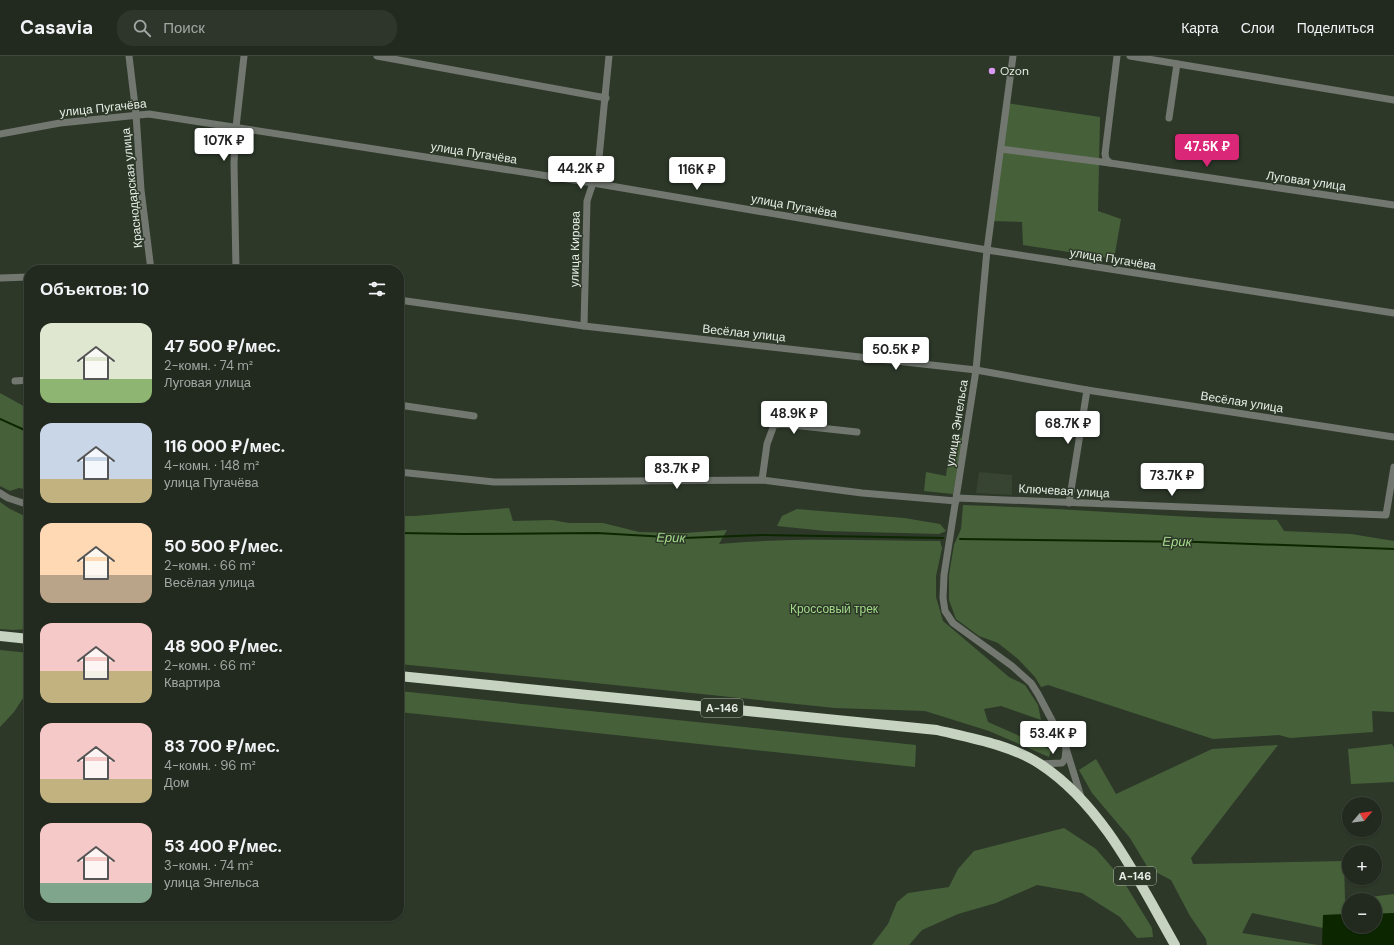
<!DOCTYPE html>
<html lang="ru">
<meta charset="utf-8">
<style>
body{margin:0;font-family:"DM Sans",sans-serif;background:#2e362c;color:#f1f3f6;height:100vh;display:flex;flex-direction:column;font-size:15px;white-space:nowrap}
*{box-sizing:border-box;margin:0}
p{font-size:13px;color:#a2a7a4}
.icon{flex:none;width:22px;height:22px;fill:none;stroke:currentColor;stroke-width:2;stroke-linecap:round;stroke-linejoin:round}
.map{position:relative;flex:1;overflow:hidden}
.side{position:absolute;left:24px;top:209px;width:380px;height:656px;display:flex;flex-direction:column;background:#222a1f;border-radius:16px;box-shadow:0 1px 3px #0004,0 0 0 1px #3f463d}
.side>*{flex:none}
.needle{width:26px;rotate:61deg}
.buttons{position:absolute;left:1342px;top:741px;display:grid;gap:8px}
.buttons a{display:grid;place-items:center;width:40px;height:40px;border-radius:50%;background:#222a1f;box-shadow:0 1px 3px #0004,0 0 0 1px #3f463d;font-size:20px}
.price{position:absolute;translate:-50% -34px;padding:0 9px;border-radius:4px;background:#fff;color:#222;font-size:13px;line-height:26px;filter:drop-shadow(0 1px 2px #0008)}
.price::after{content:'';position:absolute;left:50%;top:24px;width:12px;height:9px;margin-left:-6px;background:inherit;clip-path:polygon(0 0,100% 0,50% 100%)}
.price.current{background:#db2777;color:#fff}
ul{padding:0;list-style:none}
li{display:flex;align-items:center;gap:12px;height:100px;padding:0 16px}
li span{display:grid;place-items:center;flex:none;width:112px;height:80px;border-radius:12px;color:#555}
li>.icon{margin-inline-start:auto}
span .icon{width:48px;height:48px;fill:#fffc;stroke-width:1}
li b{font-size:17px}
h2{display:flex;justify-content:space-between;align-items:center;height:48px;padding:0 16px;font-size:17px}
header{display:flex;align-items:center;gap:24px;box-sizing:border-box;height:56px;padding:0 20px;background:#222a1f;border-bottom:1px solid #3f463d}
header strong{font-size:19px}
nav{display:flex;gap:22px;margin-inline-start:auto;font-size:14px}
.search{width:280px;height:36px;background:#2e362c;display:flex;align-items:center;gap:10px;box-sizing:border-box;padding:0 14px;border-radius:16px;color:#a2a7a4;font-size:15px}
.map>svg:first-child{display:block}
.built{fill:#374431}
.green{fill:#466139}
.water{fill:#0c2700}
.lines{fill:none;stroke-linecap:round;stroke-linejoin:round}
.stream{stroke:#0c2700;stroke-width:2}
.minor{stroke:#727770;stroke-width:7}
.highway{stroke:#c7d3c1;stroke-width:10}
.poi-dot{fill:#db99f5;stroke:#2d3829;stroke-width:1.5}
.labels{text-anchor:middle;stroke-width:3;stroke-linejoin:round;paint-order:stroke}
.shield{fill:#2d3829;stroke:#b0b7ad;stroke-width:1}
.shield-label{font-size:11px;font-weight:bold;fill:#e8eee5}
.poi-label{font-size:12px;fill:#e8eee5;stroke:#2d3829;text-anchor:start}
.street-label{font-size:12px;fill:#e8eee5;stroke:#2d3829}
.park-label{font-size:12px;fill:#a2db88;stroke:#2d3829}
.water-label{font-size:13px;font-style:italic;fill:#a3db89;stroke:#2d3829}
</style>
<header>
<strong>Casavia</strong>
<div class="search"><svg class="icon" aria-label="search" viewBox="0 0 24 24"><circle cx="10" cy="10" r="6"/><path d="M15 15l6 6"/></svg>Поиск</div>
<nav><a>Карта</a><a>Слои</a><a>Поделиться</a></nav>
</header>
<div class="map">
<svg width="1394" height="889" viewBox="0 0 1394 889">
<rect width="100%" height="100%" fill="#2d3829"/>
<polygon class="built" points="979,416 1012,419 1012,439 976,437"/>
<g class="green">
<polygon points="1006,47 1100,61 1098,155 1121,163 1114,203 1023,189 1022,166 991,165"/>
<polygon points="0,337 29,353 29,434 19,432 10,435 0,430"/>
<polygon points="954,380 962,382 953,438 924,435 926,416 946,420 949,396"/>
<polygon points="0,446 10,453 29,462 29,573 13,574 0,573"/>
<path d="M 963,449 C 1068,452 1172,462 1277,464 L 1284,475 L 1351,478 L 1394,485 L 1394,656 L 1372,655 L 1373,676 L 1290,682 L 1279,679 L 1213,683 L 1048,629 L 1041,631 L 1035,621 L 1018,603 L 998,587 L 979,580 L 956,563 L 949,544 L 949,519 L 954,489 L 961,473 Z"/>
<path d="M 509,452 L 513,465 L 552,464 L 569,467 L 603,467 L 639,476 L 685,477 L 727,474 L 719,488 C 793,481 866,485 940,485 L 942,492 L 936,520 L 936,541 L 943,565 L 1009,621 L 1025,629 L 1038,649 L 1041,664 L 1001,650 L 984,653 L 988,666 L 1051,694 L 1049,701 L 989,675 L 925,655 L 835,652 L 566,624 L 399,608 L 399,460 L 415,460 Z"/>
<polygon points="797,453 904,462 940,468 946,475 939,478 826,475 777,470 782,460"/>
<polygon points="0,594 29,597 29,633 14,656 0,671"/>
<polygon points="399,635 916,689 915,711 399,656"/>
<polygon points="1392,688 1394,692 1394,726 1351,728 1348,693"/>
<polygon points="1278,689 1191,802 1193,808 1344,805 1345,844 1394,838 1394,857 1375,858 1375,844 1349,844 1349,858 1323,859 1323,872 1252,857 1242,877 1318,889 1207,889 1206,883 1190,860 1171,824 1148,812 1130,782 1092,737 1079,714 1096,703 1116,738 1212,693"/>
<polygon points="1064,772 1096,793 1122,823 1152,872 1153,881 1137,882 1120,861 1082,837 1037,829 996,847 958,858 922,874 909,889 872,889 888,868 897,846 908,837 949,831 958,813 974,795"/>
</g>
<polygon class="water" points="1394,857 1394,889 1322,889 1323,859 1349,858 1349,870 1375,870 1375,858"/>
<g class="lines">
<g class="stream">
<polyline points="0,363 29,376"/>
<polyline points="399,477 463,478 597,477 684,482 762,479 943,482"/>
<polyline points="960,483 1198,486 1394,493"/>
</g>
<g class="minor">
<polyline points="129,0 136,58 141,134 151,214"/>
<polyline points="377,0 606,42"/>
<polyline points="1013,0 987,194 976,314 944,519 943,542 945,555 953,567 1012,610 1031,627 1038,638 1065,689 1082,744"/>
<polyline points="1117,0 1105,98 1106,103 1110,107 1394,149"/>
<polyline points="1130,0 1394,44"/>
<polyline points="1169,62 1177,8"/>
<polyline points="0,78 60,67 149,58 593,127 987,194 1394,257"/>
<polyline points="1001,93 1110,107"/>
<polyline points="133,214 155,214"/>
<polyline points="236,214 234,107 236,71 244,0"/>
<polyline points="0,222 29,221"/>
<polyline points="399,244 584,270 976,314 1087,334 1394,381"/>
<polyline points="584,270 587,145 593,127 597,122 609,0"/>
<polyline points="15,325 29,324"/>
<polyline points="399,349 474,360"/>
<polyline points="399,416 494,426 762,424 862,437 956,445"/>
<polyline points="762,424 767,388 774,369 783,368 857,376"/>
<polyline points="0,437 8,442 29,449"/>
<polyline points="957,442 1386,459 1394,411"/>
<polyline points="1069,447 1087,334"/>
<polyline points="1040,708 1062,707 1065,703 1066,693"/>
</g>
<g class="highway">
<polyline points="0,580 29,583"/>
<path d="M 399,620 L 937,674 C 971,682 1011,689 1040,708 C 1103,749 1139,826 1175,889"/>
</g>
</g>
<circle class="poi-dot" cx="992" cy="15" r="4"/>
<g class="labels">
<g class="shield">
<rect x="701" y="643" width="42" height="18" rx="3"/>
<rect x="1114" y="811" width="42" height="18" rx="3"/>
</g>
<g class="shield-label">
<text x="722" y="656">А-146</text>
<text x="1135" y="824">А-146</text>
</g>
<g class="poi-label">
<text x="1000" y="19">Ozon</text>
</g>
<g class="street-label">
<text transform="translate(103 52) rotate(-6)" y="4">улица Пугачёва</text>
<text transform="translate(474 97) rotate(9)" y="4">улица Пугачёва</text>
<text transform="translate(1306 125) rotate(8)" y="4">Луговая улица</text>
<text transform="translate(132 132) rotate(-96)" y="4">Краснодарская улица</text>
<text transform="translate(794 150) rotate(10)" y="4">улица Пугачёва</text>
<text transform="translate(575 193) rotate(-89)" y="4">улица Кирова</text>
<text transform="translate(1113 203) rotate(9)" y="4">улица Пугачёва</text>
<text transform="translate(744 277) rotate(6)" y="4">Весёлая улица</text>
<text transform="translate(1242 346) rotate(9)" y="4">Весёлая улица</text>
<text transform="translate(957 367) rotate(-81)" y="4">улица Энгельса</text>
<text transform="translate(1064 435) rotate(3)" y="4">Ключевая улица</text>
</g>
<g class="park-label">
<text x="834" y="557">Кроссовый трек</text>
</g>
<g class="water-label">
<text transform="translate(671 481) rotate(2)" y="5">Ерик</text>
<text transform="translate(1177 485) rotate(1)" y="5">Ерик</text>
</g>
</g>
</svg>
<div class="buttons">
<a><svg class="needle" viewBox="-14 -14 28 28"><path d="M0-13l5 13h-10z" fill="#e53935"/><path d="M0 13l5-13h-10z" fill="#a2a7a4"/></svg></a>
<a>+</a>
<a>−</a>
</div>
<b class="price" style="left:224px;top:106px">107K ₽</b>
<b class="price current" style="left:1207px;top:112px">47.5K ₽</b>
<b class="price" style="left:581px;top:134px">44.2K ₽</b>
<b class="price" style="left:697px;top:135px">116K ₽</b>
<b class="price" style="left:896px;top:315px">50.5K ₽</b>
<b class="price" style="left:794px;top:379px">48.9K ₽</b>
<b class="price" style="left:1068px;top:389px">68.7K ₽</b>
<b class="price" style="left:677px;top:434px">83.7K ₽</b>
<b class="price" style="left:1172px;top:441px">73.7K ₽</b>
<b class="price" style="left:1053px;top:699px">53.4K ₽</b>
<section class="side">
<h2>Объектов: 10<svg class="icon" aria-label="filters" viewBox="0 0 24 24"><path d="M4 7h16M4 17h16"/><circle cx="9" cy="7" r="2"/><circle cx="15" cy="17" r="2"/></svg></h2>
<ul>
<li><span style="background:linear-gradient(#dfe7d0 70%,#8fb573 0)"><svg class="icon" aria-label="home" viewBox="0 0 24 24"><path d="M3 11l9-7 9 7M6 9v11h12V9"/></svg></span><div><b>47 500 ₽/мес.</b><p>2-комн. · 74 m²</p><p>Луговая улица</p></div></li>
<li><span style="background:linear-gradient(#c9d6e8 70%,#c2b280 0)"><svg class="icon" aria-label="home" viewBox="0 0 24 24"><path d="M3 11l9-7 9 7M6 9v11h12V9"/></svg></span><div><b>116 000 ₽/мес.</b><p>4-комн. · 148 m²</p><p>улица Пугачёва</p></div></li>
<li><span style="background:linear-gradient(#ffd9b3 65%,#b9a48a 0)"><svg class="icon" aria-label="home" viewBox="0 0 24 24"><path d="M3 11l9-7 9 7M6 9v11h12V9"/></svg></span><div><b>50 500 ₽/мес.</b><p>2-комн. · 66 m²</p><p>Весёлая улица</p></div></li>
<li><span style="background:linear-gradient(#f6c9c9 60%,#c2b280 0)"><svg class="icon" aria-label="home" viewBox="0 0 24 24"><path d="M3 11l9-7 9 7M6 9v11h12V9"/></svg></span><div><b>48 900 ₽/мес.</b><p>2-комн. · 66 m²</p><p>Квартира</p></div></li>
<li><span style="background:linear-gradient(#f6c9c9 70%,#c2b280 0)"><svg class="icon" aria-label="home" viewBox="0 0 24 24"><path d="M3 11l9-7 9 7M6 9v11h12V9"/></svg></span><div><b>83 700 ₽/мес.</b><p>4-комн. · 96 m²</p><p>Дом</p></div></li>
<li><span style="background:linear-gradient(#f6c9c9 75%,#7fa58c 0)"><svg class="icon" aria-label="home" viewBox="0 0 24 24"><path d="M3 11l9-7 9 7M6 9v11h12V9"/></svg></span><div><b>53 400 ₽/мес.</b><p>3-комн. · 74 m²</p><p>улица Энгельса</p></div></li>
</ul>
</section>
</div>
